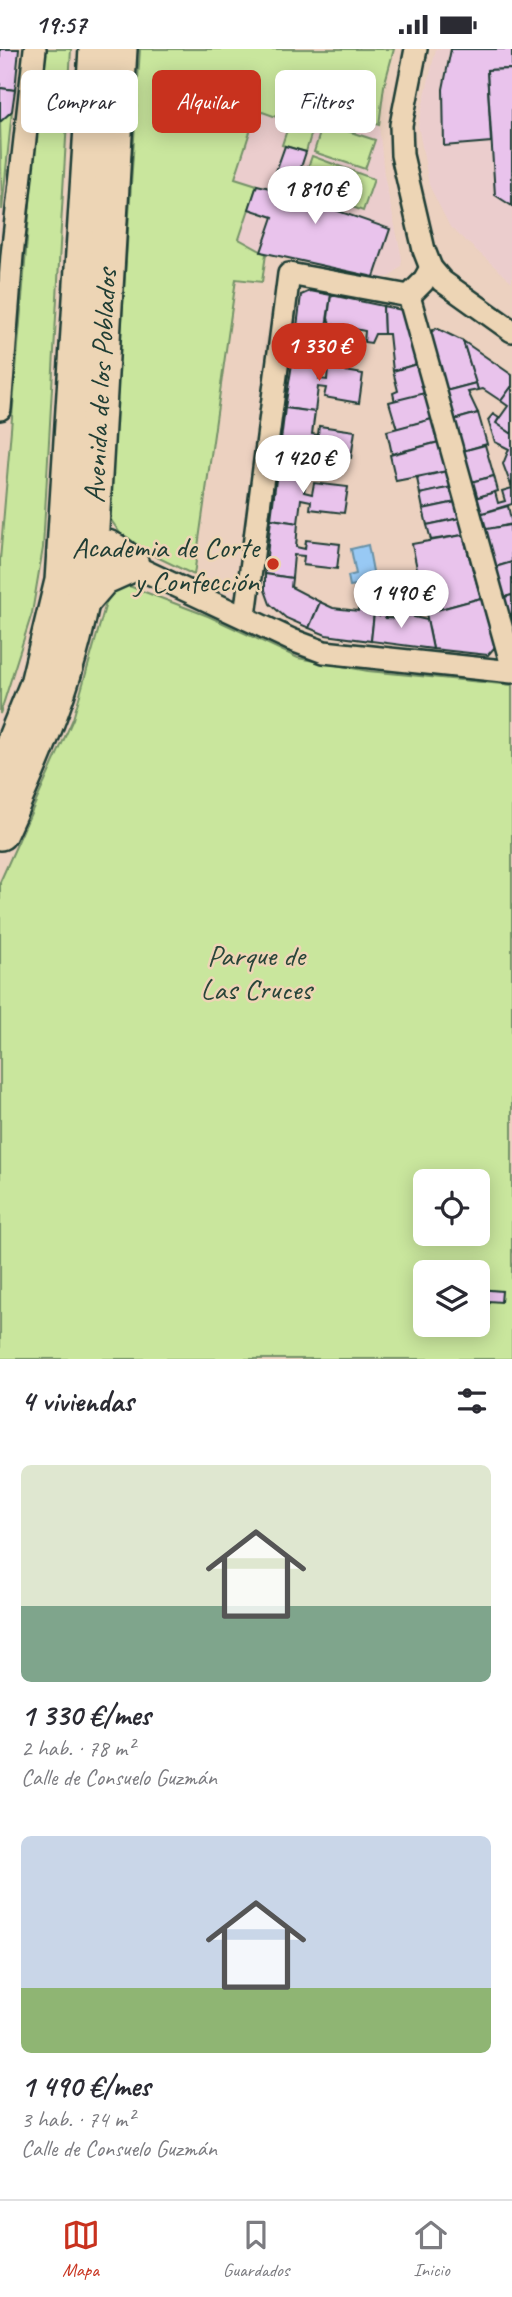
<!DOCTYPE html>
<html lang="es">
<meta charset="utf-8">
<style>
body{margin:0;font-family:Caveat,sans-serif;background:#f7f7f7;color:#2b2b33;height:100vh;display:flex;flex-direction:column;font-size:26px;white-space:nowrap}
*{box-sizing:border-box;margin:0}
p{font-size:23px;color:#7c7c81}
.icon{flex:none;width:38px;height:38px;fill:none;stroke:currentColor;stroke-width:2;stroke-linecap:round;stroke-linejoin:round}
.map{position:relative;height:1310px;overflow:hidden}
.side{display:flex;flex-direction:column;background:#fff;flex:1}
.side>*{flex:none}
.hud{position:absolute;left:21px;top:21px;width:471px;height:63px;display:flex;gap:14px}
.buttons{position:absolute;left:413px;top:1120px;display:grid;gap:14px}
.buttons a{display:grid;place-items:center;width:77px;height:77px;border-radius:10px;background:#fff;box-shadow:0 4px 18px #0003;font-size:35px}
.price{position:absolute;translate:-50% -60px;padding:0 16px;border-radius:24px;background:#fff;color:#222;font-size:23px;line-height:46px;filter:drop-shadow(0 2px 4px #0008)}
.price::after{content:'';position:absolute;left:50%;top:42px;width:21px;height:16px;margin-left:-10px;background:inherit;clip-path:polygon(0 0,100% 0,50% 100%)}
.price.on{background:#c8321e;color:#fff}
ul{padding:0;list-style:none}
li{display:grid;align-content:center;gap:14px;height:371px;padding:0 21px}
li span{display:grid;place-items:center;height:217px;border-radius:10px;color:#555}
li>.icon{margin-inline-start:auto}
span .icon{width:126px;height:126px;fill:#fffc;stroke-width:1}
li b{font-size:30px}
h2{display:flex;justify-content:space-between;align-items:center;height:84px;padding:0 21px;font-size:30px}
.chip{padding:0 24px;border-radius:10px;background:#fff;box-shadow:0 4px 18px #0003;font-size:24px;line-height:63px}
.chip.on{background:#c8321e;color:#fff}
.status{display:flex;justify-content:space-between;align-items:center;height:49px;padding:0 35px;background:#fff;direction:ltr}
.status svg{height:19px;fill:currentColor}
.menu{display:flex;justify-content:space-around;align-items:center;height:98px;border-top:2px solid #e1e1e2;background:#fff;font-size:19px;color:#7c7c81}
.menu a{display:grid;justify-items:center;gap:4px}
.menu .on{color:#c8321e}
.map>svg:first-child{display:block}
.built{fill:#ebcdcd}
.green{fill:#c9e69d;stroke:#749268;stroke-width:2;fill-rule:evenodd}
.water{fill:#98c9f4;stroke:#6891a7;stroke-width:2}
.building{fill:#e9c3ec;stroke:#1f3d34;stroke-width:2}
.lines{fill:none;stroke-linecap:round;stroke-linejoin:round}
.street-casing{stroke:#1f3d34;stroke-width:26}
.primary-casing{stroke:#1f3d34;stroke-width:38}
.street{stroke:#edd5b5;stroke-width:21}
.primary{stroke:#edd5b5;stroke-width:33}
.poi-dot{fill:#c8321e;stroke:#edd5b5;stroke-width:2.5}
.labels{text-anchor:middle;stroke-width:5;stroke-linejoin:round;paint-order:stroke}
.street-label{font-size:30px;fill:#1f3d34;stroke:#edd5b5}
.poi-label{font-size:30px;fill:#1f3d34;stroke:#edd5b5;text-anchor:end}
.park-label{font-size:30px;fill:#284539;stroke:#edd5b5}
</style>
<div class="status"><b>19:57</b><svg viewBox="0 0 49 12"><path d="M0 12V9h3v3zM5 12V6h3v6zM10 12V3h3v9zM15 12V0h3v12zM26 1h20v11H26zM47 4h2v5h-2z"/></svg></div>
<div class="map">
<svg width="512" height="1310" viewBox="0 0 512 1310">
<rect width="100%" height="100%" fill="#ecd1c0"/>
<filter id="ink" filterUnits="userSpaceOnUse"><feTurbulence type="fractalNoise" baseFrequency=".0143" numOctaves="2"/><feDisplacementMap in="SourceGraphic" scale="14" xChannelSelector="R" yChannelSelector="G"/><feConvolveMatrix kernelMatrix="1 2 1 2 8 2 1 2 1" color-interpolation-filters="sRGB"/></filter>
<g filter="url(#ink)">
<g class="built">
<polygon points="436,0 512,0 512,233 450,178 429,136 418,76"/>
<polygon points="285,49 379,76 384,126 402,209 401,217 390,228 380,229 261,203 239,190 235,129 257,61"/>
</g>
<g class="green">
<polygon points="43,0 71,0 43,499 32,564 0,665 0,511"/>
<polygon points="140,0 394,0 384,37 379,76 285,49 279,69 257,61 235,129 257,136 239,190 266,205 262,233 236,230 194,526 126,493 109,468"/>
<polygon points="12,62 2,161 0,73"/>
<polygon points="290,72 313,79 306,103 282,96"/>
<polygon points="323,74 375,91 365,120 314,103"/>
<polygon points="312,107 374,130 363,162 301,139"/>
<path d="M 129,537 L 208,567 L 298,609 L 368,622 L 512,636 L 512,1310 L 0,1310 L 0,833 L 73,670 L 108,547 L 115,538 ZM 425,1132 L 478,1132 L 478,1185 L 425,1185 ZM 425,1223 L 478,1223 L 478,1276 L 425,1276 Z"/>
</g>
<polygon class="water" points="368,496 375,533 350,537 348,527 356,525 351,500"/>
<g class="building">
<polygon points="0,0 19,0 15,41 0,39"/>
<polygon points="451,0 512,0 512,20 487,21 491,93 444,97 443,40"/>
<polygon points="512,20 512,157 495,146 487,21"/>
<polygon points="0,39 15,41 12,62 0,73"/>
<polygon points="285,97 306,103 292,146 390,180 374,228 261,203 273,168 249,160 257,136 270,139"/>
<polygon points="310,242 331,246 324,290 333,291 332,299 323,298 322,306 294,302 301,246"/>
<polygon points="331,246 383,257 384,285 375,285 371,294 364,293 365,282 330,275 328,269"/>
<polygon points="383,257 402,261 417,315 393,322 389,285 384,285"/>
<polygon points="436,279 463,292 476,334 442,343 427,287"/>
<polygon points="463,292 512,326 512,337 501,352 483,340 478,341"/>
<polygon points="294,302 322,306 319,330 327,331 328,319 363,325 359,354 324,348 326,339 318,338 315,363 285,359"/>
<polygon points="417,315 425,344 395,353 393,344 398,342 393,322"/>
<polygon points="476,334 478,341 468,343 478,364 450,372 442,343"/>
<polygon points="512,337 512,385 496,374 508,357 501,352"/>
<polygon points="425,344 432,370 397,380 389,353"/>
<polygon points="285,359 315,363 312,385 318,386 319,377 355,382 351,409 317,405 318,395 311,394 308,419 278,415"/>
<polygon points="478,364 487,395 459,403 450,372"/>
<polygon points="493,365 499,369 496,374 512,385 512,439 503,415 509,400 495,393 488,371"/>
<polygon points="432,370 439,393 392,405 387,382"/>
<polygon points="439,393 447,422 396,432 390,406"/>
<polygon points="485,396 494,427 467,434 459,403"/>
<polygon points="278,415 308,419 304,443 312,445 314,434 348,438 344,464 310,460 311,452 301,450 298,474 271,470"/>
<polygon points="447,422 452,438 420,445 417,429"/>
<polygon points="494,427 498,442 472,450 467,434"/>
<polygon points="452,438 456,453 423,460 420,445"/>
<polygon points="512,439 512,455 476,466 472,450 495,443 498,454 505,452 502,442"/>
<polygon points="456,453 460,469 427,476 423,460"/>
<polygon points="508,457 512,475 481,482 476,466"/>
<polygon points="460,469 463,486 431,491 427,476"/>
<polygon points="271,470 298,474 296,498 305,500 306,491 340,495 337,520 303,516 304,507 294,506 292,529 265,525"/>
<polygon points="510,476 512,513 492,519 481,481"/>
<polygon points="463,486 481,549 426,564 412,495"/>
<polygon points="512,513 512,546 501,549 492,519"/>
<polygon points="265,525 292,529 291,538 320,553 309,579 286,569 270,555 265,541"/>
<polygon points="512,546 512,588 501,549"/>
<polygon points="481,549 495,598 488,606 433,600 426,564"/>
<polygon points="320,553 333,559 358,562 359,553 368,554 367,563 374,564 371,592 326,586 309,579"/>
<polygon points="379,557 386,558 385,569 405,570 406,559 415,561 414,568 427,571 433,600 371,592 374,564 379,567"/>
<polygon points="478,1240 502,1242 501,1253 489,1252 488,1260 478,1259"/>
</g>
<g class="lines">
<defs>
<g id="street">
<polyline points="416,0 401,76 402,106 424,201 431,219 442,232 512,282"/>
<polyline points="409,247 512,617"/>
<polyline points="0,360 12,206 35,0"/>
<polyline points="132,516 292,591 324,603 512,623"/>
<polyline points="245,567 289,225 409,247 423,233 431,219"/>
</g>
<g id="primary">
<path d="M 75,509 C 94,486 114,498 132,516 L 103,529 L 85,550"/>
<polyline points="0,726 37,635 62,532 96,0"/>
<path d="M 0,784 C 45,685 79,605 91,496 L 120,0"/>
</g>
</defs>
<use href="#street" class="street-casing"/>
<use href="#primary" class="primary-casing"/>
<use href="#street" class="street"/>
<use href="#primary" class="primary"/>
</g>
</g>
<circle class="poi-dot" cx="273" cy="515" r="7"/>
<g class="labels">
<g class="street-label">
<text transform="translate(100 337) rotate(-87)" y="10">Avenida de los Poblados</text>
</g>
<g class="poi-label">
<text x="259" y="508">Academia de Corte<tspan x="259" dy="34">y Confección</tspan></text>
</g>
<g class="park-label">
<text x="256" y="916">Parque de<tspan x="256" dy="34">Las Cruces</tspan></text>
</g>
</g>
</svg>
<div class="buttons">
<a><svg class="icon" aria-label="locate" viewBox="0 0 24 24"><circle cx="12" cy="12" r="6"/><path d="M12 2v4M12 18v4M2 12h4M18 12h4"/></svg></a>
<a><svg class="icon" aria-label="layers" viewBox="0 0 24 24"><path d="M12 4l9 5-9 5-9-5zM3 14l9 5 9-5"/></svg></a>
</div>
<b class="price" style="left:315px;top:177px">1 810 €</b>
<b class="price on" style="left:319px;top:334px">1 330 €</b>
<b class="price" style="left:303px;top:446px">1 420 €</b>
<b class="price" style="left:401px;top:581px">1 490 €</b>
<div class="hud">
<a class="chip">Comprar</a>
<a class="chip on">Alquilar</a>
<a class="chip">Filtros</a>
</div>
</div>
<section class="side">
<h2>4 viviendas<svg class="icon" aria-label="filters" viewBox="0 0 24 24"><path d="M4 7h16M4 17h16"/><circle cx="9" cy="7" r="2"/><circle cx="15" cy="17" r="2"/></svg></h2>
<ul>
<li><span style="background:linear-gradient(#dfe7d0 65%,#7fa58c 0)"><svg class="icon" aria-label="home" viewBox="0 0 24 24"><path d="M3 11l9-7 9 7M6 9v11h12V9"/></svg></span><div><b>1 330 €/mes</b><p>2 hab. · 78 m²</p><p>Calle de Consuelo Guzmán</p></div></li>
<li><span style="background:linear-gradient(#c9d6e8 70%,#8fb573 0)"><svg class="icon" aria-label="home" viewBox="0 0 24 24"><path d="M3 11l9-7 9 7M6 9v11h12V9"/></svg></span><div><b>1 490 €/mes</b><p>3 hab. · 74 m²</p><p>Calle de Consuelo Guzmán</p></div></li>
</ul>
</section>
<nav class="menu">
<a class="on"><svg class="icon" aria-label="map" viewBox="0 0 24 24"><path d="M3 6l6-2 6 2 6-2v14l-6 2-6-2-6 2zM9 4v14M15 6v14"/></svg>Mapa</a>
<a><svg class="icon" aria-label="saved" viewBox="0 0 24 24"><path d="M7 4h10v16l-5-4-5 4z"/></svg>Guardados</a>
<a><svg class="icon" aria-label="home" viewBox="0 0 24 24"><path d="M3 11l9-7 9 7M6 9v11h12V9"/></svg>Inicio</a>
</nav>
